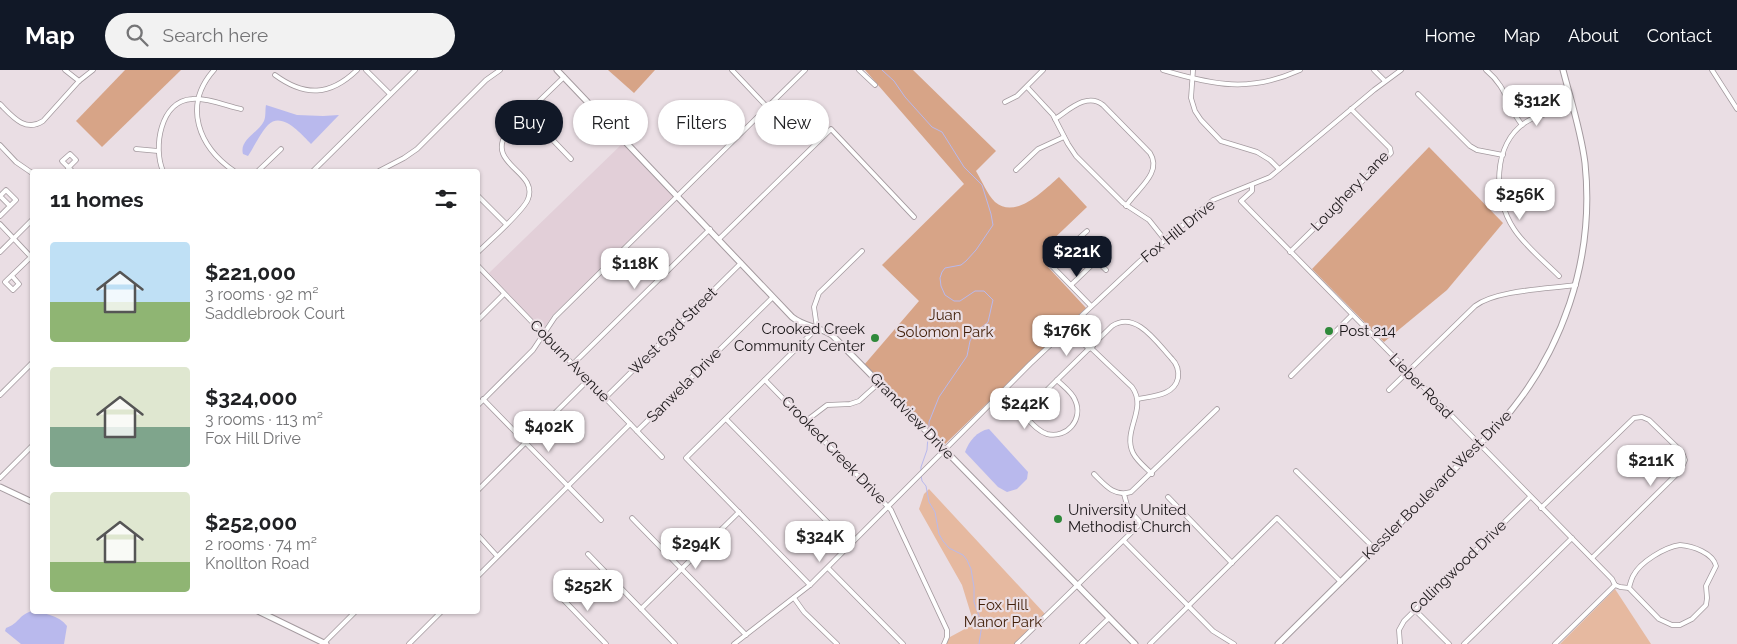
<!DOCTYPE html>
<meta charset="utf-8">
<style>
body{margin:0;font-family:Raleway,sans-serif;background:#f2f2f2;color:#202124;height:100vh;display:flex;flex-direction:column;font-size:19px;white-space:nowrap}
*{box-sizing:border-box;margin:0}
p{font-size:16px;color:#757577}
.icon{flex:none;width:28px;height:28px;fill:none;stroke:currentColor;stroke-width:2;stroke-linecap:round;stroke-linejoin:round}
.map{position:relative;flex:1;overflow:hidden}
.side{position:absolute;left:30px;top:99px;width:450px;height:445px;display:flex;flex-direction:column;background:#fff;border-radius:5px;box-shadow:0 1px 4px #0004}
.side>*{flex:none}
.banner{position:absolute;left:495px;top:30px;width:475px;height:45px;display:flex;gap:10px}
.price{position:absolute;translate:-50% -42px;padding:0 11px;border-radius:10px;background:#fff;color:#222;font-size:16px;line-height:32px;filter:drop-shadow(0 1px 2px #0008)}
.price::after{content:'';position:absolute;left:50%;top:30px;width:15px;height:11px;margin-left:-8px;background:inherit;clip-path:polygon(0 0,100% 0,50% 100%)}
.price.selected{background:#111827;color:#fff}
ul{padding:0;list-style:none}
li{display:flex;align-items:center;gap:15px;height:125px;padding:0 20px}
li span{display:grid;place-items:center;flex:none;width:140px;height:100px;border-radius:5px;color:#555}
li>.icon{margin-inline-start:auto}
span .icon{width:60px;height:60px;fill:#fffc;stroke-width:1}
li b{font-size:21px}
h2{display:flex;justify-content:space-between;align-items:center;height:60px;padding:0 20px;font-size:21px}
.pill{padding:0 18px;border-radius:22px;background:#fff;box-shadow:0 1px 4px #0004;font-size:18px;line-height:45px}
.pill.selected{background:#111827;color:#fff}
header{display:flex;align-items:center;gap:30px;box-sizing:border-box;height:70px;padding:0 25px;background:#111827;color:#fff}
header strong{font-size:24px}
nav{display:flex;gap:28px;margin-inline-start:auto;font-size:18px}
.search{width:350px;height:45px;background:#f2f2f2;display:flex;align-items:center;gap:12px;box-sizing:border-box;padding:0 18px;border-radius:28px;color:#757577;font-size:19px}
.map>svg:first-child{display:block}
.built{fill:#e2cfd8}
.green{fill:#e6b9a0}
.forest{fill:#d7a487}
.water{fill:#b9b9ed}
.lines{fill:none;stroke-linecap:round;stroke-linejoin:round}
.stream{stroke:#b9b9ed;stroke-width:1}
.minor-casing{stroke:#a49a9f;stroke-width:5.5}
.major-casing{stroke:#a49a9f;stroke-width:7}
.minor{stroke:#fff;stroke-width:4}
.major{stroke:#fff;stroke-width:5}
.poi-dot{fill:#2f893a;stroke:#eadee4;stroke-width:2}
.labels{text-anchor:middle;stroke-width:4.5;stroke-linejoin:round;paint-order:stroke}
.street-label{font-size:15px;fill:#1b1719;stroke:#eadee4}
.park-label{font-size:15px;fill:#411f09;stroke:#eadee4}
.poi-label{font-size:15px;fill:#1b1719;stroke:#eadee4;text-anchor:start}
</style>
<header>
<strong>Map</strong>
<div class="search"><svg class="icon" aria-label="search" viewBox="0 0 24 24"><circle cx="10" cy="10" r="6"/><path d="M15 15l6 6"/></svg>Search here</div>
<nav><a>Home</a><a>Map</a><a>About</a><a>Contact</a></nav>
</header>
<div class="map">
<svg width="1737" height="574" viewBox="0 0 1737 574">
<rect width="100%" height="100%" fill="#eadee4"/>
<polygon class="built" points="623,73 674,126 552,246 544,258 541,258 489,203"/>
<g class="green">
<polygon points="929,419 1045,544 1015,574 946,574 950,567 974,554 962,515 919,439 924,424"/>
<polygon points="1615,519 1651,574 1560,574"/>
</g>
<g class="forest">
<polygon points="125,0 181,0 102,77 76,51"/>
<polygon points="608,0 655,0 634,23"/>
<path d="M 865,0 L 913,0 L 996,81 L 976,101 C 982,111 987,124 995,132 C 1016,150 1044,120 1059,107 L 1087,137 L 1043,179 L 1048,197 L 1086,238 L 944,375 L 864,295 L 919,231 L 882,195 L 964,114 Z"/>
<polygon points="1429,77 1503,153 1447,220 1384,272 1312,199"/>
</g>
<g class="water">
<path d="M 266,35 L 297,45 L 323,46 L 339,45 L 311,74 C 301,64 282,41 268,55 C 261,62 254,77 248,86 L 243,84 C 239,70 258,63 264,51 C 266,47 265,40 266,35 Z"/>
<path d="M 989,359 L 1028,402 L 1027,409 L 1017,419 L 1007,422 L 998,417 L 965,382 C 969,371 977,361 989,359 Z"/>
<path d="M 32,541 C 43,543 59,545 67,556 L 64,574 L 21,574 L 5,561 L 6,558 C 20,553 18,545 32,541 Z"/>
</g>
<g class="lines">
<g class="stream">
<polyline points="882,0 894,11 905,27 932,57 942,62 964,97 982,115 991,144 993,155 976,180 966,191 961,195 945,198 942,202 940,208 941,216 945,225 954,231 960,231 975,221 984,221 993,230 988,252 973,265 970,271 967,286 939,327 929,352 929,360"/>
<polyline points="921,401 921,397 927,380 928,366"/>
<polyline points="921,405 922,411 926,416 929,432 935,442 939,464 943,471 949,478 963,485 967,490 971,499 974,517 974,532 982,554 979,574"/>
</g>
<defs>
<g id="minor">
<polyline points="65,0 79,11"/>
<path d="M 214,0 C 182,36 199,77 234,101"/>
<polyline points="366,0 390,24"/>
<polyline points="732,0 767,37"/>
<polyline points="859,0 875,15"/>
<path d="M 1163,0 C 1213,15 1250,23 1300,0"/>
<polyline points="1193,0 1191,28 1195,41 1201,50 1221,71 1257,82 1270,90 1279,99"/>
<polyline points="1374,0 1385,11"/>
<path d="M 1486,0 C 1508,18 1506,35 1522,55"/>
<polyline points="1712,0 1737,39"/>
<path d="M 275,5 C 305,27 330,26 357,0"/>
<polyline points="1027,17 1053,45 1068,74 1076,86 1123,133 1149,150 1165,170"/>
<polyline points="1418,24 1470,76 1477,80 1503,85"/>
<polyline points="1005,32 1017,26 1043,0"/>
<path d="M 0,34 C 12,46 25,63 43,51 L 79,11 L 93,0"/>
<polyline points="527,43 571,89"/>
<path d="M 1055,49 C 1069,40 1087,22 1103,35 L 1150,83 C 1163,103 1136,120 1126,136"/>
<polyline points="0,75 16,92 32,103"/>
<polyline points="136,79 158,81"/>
<polyline points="68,98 76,90 70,84 62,91 72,101"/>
<polyline points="1016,100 1038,79 1064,67"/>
<path d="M 163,101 C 153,78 160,31 192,29 C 205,27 227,36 241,39"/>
<polyline points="258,101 281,79"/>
<polyline points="313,101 415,0"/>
<polyline points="379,101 404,88 417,79 486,10 500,0"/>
<polyline points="1252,115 1252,121 1241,131 1612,509 1615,515"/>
<polyline points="478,126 506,154"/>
<polyline points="0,146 16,130 6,120 0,126 10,136"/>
<polyline points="0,154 31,187"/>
<polyline points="1087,161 1067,179 1053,180 1049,184 1052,196 1091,236"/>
<polyline points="719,169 831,59 914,147"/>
<polyline points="1087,181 1106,200"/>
<polyline points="0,182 32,150"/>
<path d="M 478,182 C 488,172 524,141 528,129 C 539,101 485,95 507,62 L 564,7"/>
<polyline points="1290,182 1391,83 1390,78 1351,39"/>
<polyline points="478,196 662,387"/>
<polyline points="12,206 19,214 13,220 5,212 32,186"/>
<path d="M 1559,206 C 1544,191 1525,176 1514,159 C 1493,128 1492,74 1526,52 C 1539,43 1559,42 1573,38"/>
<polyline points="1071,215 1096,191"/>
<polyline points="478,250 504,224"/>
<polyline points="1071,255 1093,276"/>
<polyline points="1068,258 1089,279"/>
<path d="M 1091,278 L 1132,317 C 1148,339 1122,360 1133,383 C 1137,391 1145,397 1152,404"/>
<polyline points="573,294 710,159"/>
<polyline points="1291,306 1352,245"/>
<polyline points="765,310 891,440 947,560 947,567 944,574"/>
<path d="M 1057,310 L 1112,256 C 1136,240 1157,273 1172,289 C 1177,294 1179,300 1178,308 C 1174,326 1152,326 1138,329"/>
<path d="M 1057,310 C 1063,316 1072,322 1075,330 C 1084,349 1067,369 1047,364 C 1037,361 1030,351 1023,344 Z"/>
<path d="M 1389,320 L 1475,236 C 1496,220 1548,219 1576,215"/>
<polyline points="0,325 32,293"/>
<polyline points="605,328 741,193"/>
<polyline points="483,329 601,450"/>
<polyline points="478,335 533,280 555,247 805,0"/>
<polyline points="726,349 850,475"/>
<polyline points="806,351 827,335 850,334 859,331 880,312"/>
<polyline points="637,361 773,227"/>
<polyline points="1296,401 1374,478"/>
<path d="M 1094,404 C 1105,415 1114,427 1131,422 L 1217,339"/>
<polyline points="0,408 32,376"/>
<polyline points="478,420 588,310"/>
<polyline points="1168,427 1232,493"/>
<polyline points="1541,438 1634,348 1642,347 1649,350 1682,382 1685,390 1681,400 1592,488"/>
<polyline points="632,448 746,565"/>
<polyline points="478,465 497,486"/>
<polyline points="1124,471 1213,561 1234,574"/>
<path d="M 1680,475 C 1693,476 1713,483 1716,496 L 1706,516 L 1707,528 L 1706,535 L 1692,549 L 1680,555 L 1672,555 L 1659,549 L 1629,518 C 1630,514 1631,510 1633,506 C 1640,492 1665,477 1680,475 Z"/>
<polyline points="588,484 675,574"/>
<polyline points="828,498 903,574"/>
<polyline points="478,506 630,354"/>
<polyline points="810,515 686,388 817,258 814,237 819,223 862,181"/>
<polyline points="1615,515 1620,517 1629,518"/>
<polyline points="556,522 606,574"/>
<polyline points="794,528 804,542 837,574"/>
<polyline points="641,539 739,442"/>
<polyline points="1415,540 1449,574"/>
<polyline points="324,573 356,541"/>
<polyline points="409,574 442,541"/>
<polyline points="734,574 810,515 1030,294 1140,191 1213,130 1270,107 1374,20 1401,0"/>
<polyline points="1017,574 1141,453 1128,439 1124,424"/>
<polyline points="1082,574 1109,548"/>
<polyline points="1150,574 1277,448 1341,512"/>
<polyline points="1400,574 1399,560 1404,551 1530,427"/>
<polyline points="1464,574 1572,468"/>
<polyline points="1555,574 1615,515"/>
</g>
<g id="major">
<path d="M 557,0 L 792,247 C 804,257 821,257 833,266 L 1135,574"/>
<polyline points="0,417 32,432"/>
<polyline points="258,541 326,574"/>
<path d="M 1278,574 L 1498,356 C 1563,284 1595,189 1585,93 C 1581,61 1571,31 1563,0"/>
</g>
</defs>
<use href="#minor" class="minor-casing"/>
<use href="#major" class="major-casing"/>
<use href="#minor" class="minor"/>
<use href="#major" class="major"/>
</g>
<g class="poi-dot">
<circle cx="1329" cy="261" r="5"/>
<circle cx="875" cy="268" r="5"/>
<circle cx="1058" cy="449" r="5"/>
</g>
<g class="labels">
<g class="street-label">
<text transform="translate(1350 121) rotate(-46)" y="5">Loughery Lane</text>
<text transform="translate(1178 161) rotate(-39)" y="5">Fox Hill Drive</text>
<text transform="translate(673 261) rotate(-45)" y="5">West 63rd Street</text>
<text transform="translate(570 291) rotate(46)" y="5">Coburn Avenue</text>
<text transform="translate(684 315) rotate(-45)" y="5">Sanwela Drive</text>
<text transform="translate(1421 316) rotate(46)" y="5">Lieber Road</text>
<text transform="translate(912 346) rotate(46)" y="5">Grandview Drive</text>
<text transform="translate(834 380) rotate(46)" y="5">Crooked Creek Drive</text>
<text transform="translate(1437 415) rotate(-45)" y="5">Kessler Boulevard West Drive</text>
<text transform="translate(1458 497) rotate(-44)" y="5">Collingwood Drive</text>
</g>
<g class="park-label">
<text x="945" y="250">Juan<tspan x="945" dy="17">Solomon Park</tspan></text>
<text x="1003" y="540">Fox Hill<tspan x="1003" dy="17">Manor Park</tspan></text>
</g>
<g class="poi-label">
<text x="865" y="264" text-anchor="end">Crooked Creek<tspan x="865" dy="17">Community Center</tspan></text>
<text x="1339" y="266">Post 214</text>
<text x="1068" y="445">University United<tspan x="1068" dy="17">Methodist Church</tspan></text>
</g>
</g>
</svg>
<b class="price" style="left:1537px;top:57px">$312K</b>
<b class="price" style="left:1520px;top:151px">$256K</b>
<b class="price selected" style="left:1077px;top:208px">$221K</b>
<b class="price" style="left:635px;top:220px">$118K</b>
<b class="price" style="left:1067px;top:287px">$176K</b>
<b class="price" style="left:1025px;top:360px">$242K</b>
<b class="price" style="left:549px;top:383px">$402K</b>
<b class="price" style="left:1651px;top:417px">$211K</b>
<b class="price" style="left:820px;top:493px">$324K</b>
<b class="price" style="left:696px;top:500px">$294K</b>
<b class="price" style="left:588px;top:542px">$252K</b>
<div class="banner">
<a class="pill selected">Buy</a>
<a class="pill">Rent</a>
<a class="pill">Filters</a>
<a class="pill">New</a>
</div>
<section class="side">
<h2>11 homes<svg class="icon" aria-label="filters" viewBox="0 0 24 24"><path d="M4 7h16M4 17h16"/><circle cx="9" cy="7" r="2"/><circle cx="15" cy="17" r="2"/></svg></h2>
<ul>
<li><span style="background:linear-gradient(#bfe0f5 60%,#8fb573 0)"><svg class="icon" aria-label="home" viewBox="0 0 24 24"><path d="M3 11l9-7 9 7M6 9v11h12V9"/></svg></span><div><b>$221,000</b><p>3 rooms · 92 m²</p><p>Saddlebrook Court</p></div></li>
<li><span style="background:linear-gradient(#dfe7d0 60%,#7fa58c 0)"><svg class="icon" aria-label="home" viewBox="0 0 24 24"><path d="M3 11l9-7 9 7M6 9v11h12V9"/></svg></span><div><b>$324,000</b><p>3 rooms · 113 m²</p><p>Fox Hill Drive</p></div></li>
<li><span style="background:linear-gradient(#dfe7d0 70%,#8fb573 0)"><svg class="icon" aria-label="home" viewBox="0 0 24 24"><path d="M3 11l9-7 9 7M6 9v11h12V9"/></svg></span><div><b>$252,000</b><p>2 rooms · 74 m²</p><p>Knollton Road</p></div></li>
</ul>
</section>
</div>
